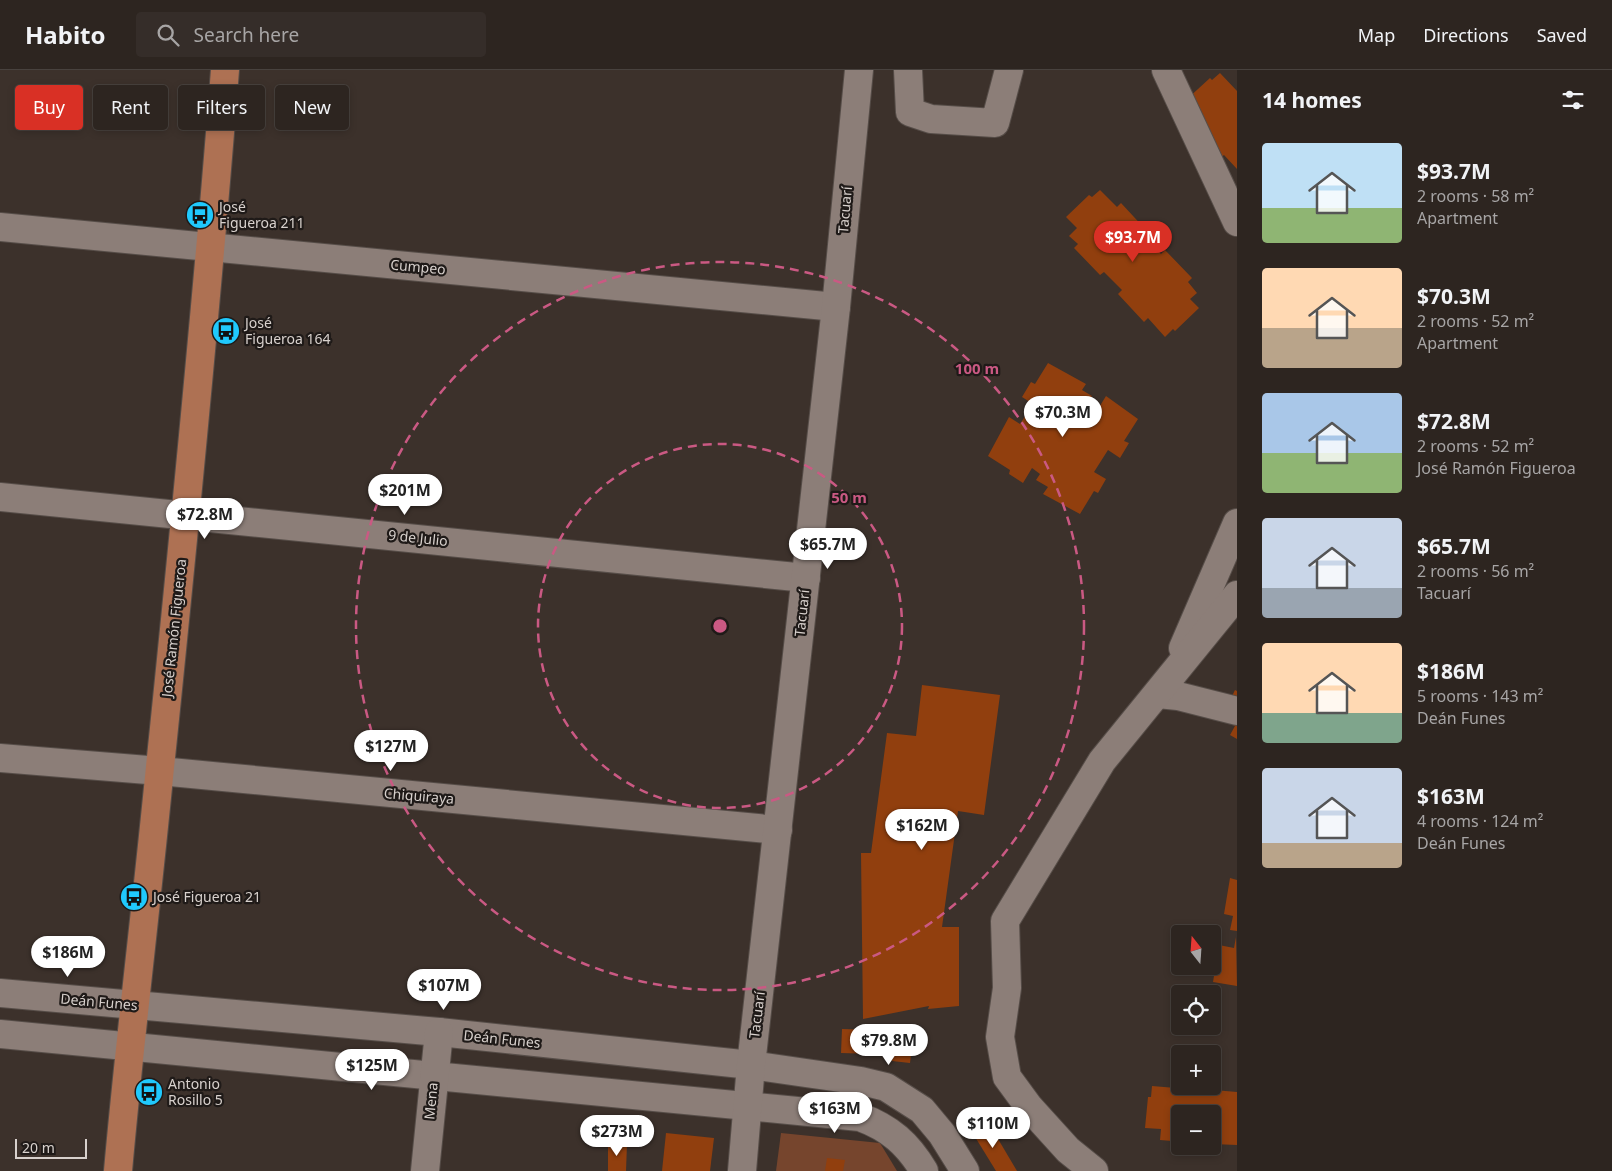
<!DOCTYPE html>
<meta charset="utf-8">
<style>
body{margin:0;font-family:"Noto Sans",sans-serif;background:#352d29;color:#f1f3f6;height:100vh;display:flex;flex-direction:column;font-size:19px;white-space:nowrap}
*{box-sizing:border-box;margin:0}
p{font-size:16px;color:#a7a5a5}
.icon{flex:none;width:28px;height:28px;fill:none;stroke:currentColor;stroke-width:2;stroke-linecap:round;stroke-linejoin:round}
.map{position:relative;flex:1;overflow:hidden}
.details{display:flex;flex-direction:column;background:#2d2520;width:375px}
.details>*{flex:none}
.hud{position:absolute;left:15px;top:15px;width:475px;height:45px;display:flex;gap:10px}
.needle{width:32px;rotate:343deg}
.fabs{position:absolute;left:1171px;top:855px;display:grid;gap:10px}
.fabs a{display:grid;place-items:center;width:50px;height:50px;border-radius:5px;background:#2d2520;box-shadow:0 2px 8px #0003,0 0 0 1px #48423e;font-size:25px}
.scale{position:absolute;left:15px;bottom:12px;width:72px;box-sizing:border-box;padding-left:5px;border:2px solid #d8d1cd;border-top:0;font-size:14px;line-height:18px;white-space:nowrap;color:#d8d1cd;-webkit-text-stroke:4px #1f1a18;paint-order:stroke}
.price{position:absolute;translate:-50% -42px;padding:0 11px;border-radius:18px;background:#fff;color:#222;font-size:16px;line-height:32px;filter:drop-shadow(0 1px 2px #0008)}
.price::after{content:'';position:absolute;left:50%;top:30px;width:15px;height:11px;margin-left:-8px;background:inherit;clip-path:polygon(0 0,100% 0,50% 100%)}
.price.active{background:#d93025;color:#fff}
ul{padding:0;list-style:none}
li{display:flex;align-items:center;gap:15px;height:125px;padding:0 25px}
li span{display:grid;place-items:center;flex:none;width:140px;height:100px;border-radius:5px;color:#555}
li>.icon{margin-inline-start:auto}
span .icon{width:60px;height:60px;fill:#fffc;stroke-width:1}
li b{font-size:21px}
h2{display:flex;justify-content:space-between;align-items:center;height:60px;padding:0 25px;font-size:21px}
.tag{padding:0 18px;border-radius:5px;background:#2d2520;box-shadow:0 2px 8px #0003,0 0 0 1px #48423e;font-size:18px;line-height:45px}
.tag.active{background:#d93025;color:#fff}
header{display:flex;align-items:center;gap:30px;box-sizing:border-box;height:70px;padding:0 25px;background:#2d2520;border-bottom:1px solid #48423e}
header strong{font-size:24px}
nav{display:flex;gap:28px;margin-inline-start:auto;font-size:18px}
.search{width:350px;height:45px;background:#352d29;display:flex;align-items:center;gap:12px;box-sizing:border-box;padding:0 18px;border-radius:5px;color:#a7a5a5;font-size:19px}
main{display:flex;flex:1;min-height:0}
.map>svg:first-child{display:block}
.green{fill:#76452d}
.building{fill:#913f0e}
.lines{fill:none;stroke-linecap:round;stroke-linejoin:round}
.minor-casing{stroke:#564d48;stroke-width:30}
.major-casing{stroke:#564d48;stroke-width:30}
.minor{stroke:#8c7e78;stroke-width:28}
.major{stroke:#ae7153;stroke-width:28}
.ring{fill:none;stroke:#ca5983;stroke-width:2.5;stroke-dasharray:9 6}
.labels{text-anchor:middle;stroke-width:4.5;stroke-linejoin:round;paint-order:stroke}
.poi-label{font-size:14px;fill:#d8d1cd;stroke:#1f1a18;text-anchor:start}
.street-label{font-size:14px;fill:#d8d1cd;stroke:#1f1a18}
.centre{fill:#ca5983;stroke:#1f1a18;stroke-width:2.5}
.ring-label{font-size:15px;text-anchor:middle;font-weight:bold;fill:#ca5983;stroke:#1f1a18;stroke-width:4.5;stroke-linejoin:round;paint-order:stroke}
</style>
<header>
<strong>Habito</strong>
<div class="search"><svg class="icon" aria-label="search" viewBox="0 0 24 24"><circle cx="10" cy="10" r="6"/><path d="M15 15l6 6"/></svg>Search here</div>
<nav><a>Map</a><a>Directions</a><a>Saved</a></nav>
</header>
<main>
<div class="map">
<svg width="1237" height="1101" viewBox="0 0 1237 1101">
<rect width="100%" height="100%" fill="#3c312b"/>
<polygon class="green" points="781,1063 880,1073 897,1101 776,1101"/>
<g class="building">
<polygon points="1220,3 1237,21 1237,99 1224,85 1220,88 1186,30 1210,8 1212,10"/>
<polygon points="1100,120 1117,137 1121,133 1147,161 1143,165 1161,184 1165,180 1192,208 1188,212 1197,223 1190,229 1199,238 1175,261 1173,259 1165,267 1148,248 1144,252 1118,224 1122,220 1104,202 1100,205 1074,178 1078,174 1069,166 1077,158 1066,147 1089,125 1092,127"/>
<polygon points="1048,293 1086,314 1082,320 1092,326 1088,332 1098,339 1106,326 1138,349 1124,371 1129,373 1120,388 1108,380 1094,402 1106,409 1098,423 1094,421 1080,444 1043,424 1048,417 1036,410 1040,404 1032,398 1023,413 1009,404 1010,400 988,386 1009,347 1020,354 1033,334 1022,327 1031,312 1035,314"/>
<polygon points="922,615 1000,625 984,745 958,741 942,857 959,857 959,936 928,939 929,936 863,949 861,783 871,783 887,663 916,666"/>
<polygon points="1235,620 1237,621 1237,669 1230,665 1235,656 1221,649"/>
<polygon points="1230,808 1237,810 1237,861 1230,860 1233,846 1224,844"/>
<polygon points="1236,867 1237,916 1213,912 1219,875 1234,878"/>
<polygon points="842,959 875,960 874,984 841,983"/>
<polygon points="894,975 912,977 910,993 892,991"/>
<polygon points="1177,1012 1180,1012 1180,1016 1212,1016 1215,1014 1214,1020 1237,1022 1237,1075 1212,1074 1212,1044 1180,1044 1180,1077 1172,1076 1172,1071 1160,1070 1161,1059 1145,1058 1148,1027 1151,1027 1152,1016 1176,1018"/>
<polygon points="988,1052 1017,1101 996,1101 972,1062"/>
<polygon points="666,1063 714,1068 710,1101 662,1101"/>
<polygon points="608,1074 627,1074 626,1101 608,1101"/>
<polygon points="827,1088 845,1090 843,1101 825,1101"/>
</g>
<g class="lines">
<defs>
<g id="minor">
<polyline points="908,0 910,42 931,49 995,53 1009,0"/>
<polyline points="1166,0 1237,152"/>
<polyline points="0,157 836,237"/>
<polyline points="0,427 806,508"/>
<polyline points="1183,578 1237,453"/>
<polyline points="1158,624 1178,626 1237,641"/>
<polyline points="0,688 160,701 778,760"/>
<polyline points="0,923 439,962 751,995 861,1011 886,1017 922,1040 942,1064 965,1101"/>
<path d="M 0,964 L 860,1047 C 890,1058 908,1074 924,1101"/>
<polyline points="425,1101 439,962"/>
<polyline points="742,1101 751,995 836,237 859,0"/>
<polyline points="1094,1101 1068,1080 1029,1037 1007,1007 1000,967 1007,918 1005,851 1102,691 1237,525"/>
</g>
<path id="major" d="M 118,1101 C 130,966 147,832 160,697 C 184,465 207,233 225,0"/>
</defs>
<use href="#minor" class="minor-casing"/>
<use href="#major" class="major-casing"/>
<use href="#minor" class="minor"/>
<use href="#major" class="major"/>
</g>
<g class="ring">
<circle cx="720" cy="556" r="182"/>
<circle cx="720" cy="556" r="364"/>
</g>
<defs>
<symbol id="bus-disc" viewBox="-11 -11 22 22"><circle r="9.5" fill="#20c9fd" stroke="#1f1a18"/><path d="M-5-6H5V4H4V6H2V4H-2V6H-4V4H-5ZM-3.5-4V0h7V-4ZM-3.5 1.2v1.5H-2V1.2ZM2 1.2v1.5H3.5V1.2Z" fill="#111"/></symbol>
</defs>
<g fill-rule="evenodd">
<use href="#bus-disc" x="184" y="129" width="32" height="32"/>
<use href="#bus-disc" x="210" y="245" width="32" height="32"/>
<use href="#bus-disc" x="118" y="811" width="32" height="32"/>
<use href="#bus-disc" x="133" y="1006" width="32" height="32"/>
</g>
<g class="labels">
<g class="poi-label">
<text x="219" y="142">José<tspan x="219" dy="16">Figueroa 211</tspan></text>
<text x="245" y="258">José<tspan x="245" dy="16">Figueroa 164</tspan></text>
<text x="153" y="832">José Figueroa 21</text>
<text x="168" y="1019">Antonio<tspan x="168" dy="16">Rosillo 5</tspan></text>
</g>
<g class="street-label">
<text transform="translate(845 140) rotate(-85)" y="5">Tacuarí</text>
<text transform="translate(418 197) rotate(5)" y="5">Cumpeo</text>
<text transform="translate(418 468) rotate(6)" y="5">9 de Julio</text>
<text transform="translate(802 543) rotate(-84)" y="5">Tacuarí</text>
<text transform="translate(174 558) rotate(-84)" y="5">José Ramón Figueroa</text>
<text transform="translate(419 726) rotate(5)" y="5">Chiquiraya</text>
<text transform="translate(99 932) rotate(5)" y="5">Deán Funes</text>
<text transform="translate(757 945) rotate(-83)" y="5">Tacuarí</text>
<text transform="translate(502 969) rotate(6)" y="5">Deán Funes</text>
<text transform="translate(431 1031) rotate(-85)" y="5">Mena</text>
</g>
</g>
<circle cx="720" cy="556" r="8" class="centre"/>
<g class="ring-label">
<text x="977" y="304">100 m</text>
<text x="849" y="433">50 m</text>
</g>
</svg>
<div class="fabs">
<a><svg class="needle" viewBox="-14 -14 28 28"><path d="M0-13l5 13h-10z" fill="#e53935"/><path d="M0 13l5-13h-10z" fill="#a7a5a5"/></svg></a>
<a><svg class="icon" aria-label="locate" viewBox="0 0 24 24"><circle cx="12" cy="12" r="6"/><path d="M12 2v4M12 18v4M2 12h4M18 12h4"/></svg></a>
<a>+</a>
<a>−</a>
</div>
<div class="scale">20 m</div>
<b class="price active" style="left:1133px;top:193px">$93.7M</b>
<b class="price" style="left:1063px;top:368px">$70.3M</b>
<b class="price" style="left:405px;top:446px">$201M</b>
<b class="price" style="left:205px;top:470px">$72.8M</b>
<b class="price" style="left:828px;top:500px">$65.7M</b>
<b class="price" style="left:391px;top:702px">$127M</b>
<b class="price" style="left:922px;top:781px">$162M</b>
<b class="price" style="left:68px;top:908px">$186M</b>
<b class="price" style="left:444px;top:941px">$107M</b>
<b class="price" style="left:889px;top:996px">$79.8M</b>
<b class="price" style="left:372px;top:1021px">$125M</b>
<b class="price" style="left:835px;top:1064px">$163M</b>
<b class="price" style="left:993px;top:1079px">$110M</b>
<b class="price" style="left:617px;top:1087px">$273M</b>
<div class="hud">
<a class="tag active">Buy</a>
<a class="tag">Rent</a>
<a class="tag">Filters</a>
<a class="tag">New</a>
</div>
</div>
<section class="details">
<h2>14 homes<svg class="icon" aria-label="filters" viewBox="0 0 24 24"><path d="M4 7h16M4 17h16"/><circle cx="9" cy="7" r="2"/><circle cx="15" cy="17" r="2"/></svg></h2>
<ul>
<li><span style="background:linear-gradient(#bfe0f5 65%,#8fb573 0)"><svg class="icon" aria-label="home" viewBox="0 0 24 24"><path d="M3 11l9-7 9 7M6 9v11h12V9"/></svg></span><div><b>$93.7M</b><p>2 rooms · 58 m²</p><p>Apartment</p></div></li>
<li><span style="background:linear-gradient(#ffd9b3 60%,#b9a48a 0)"><svg class="icon" aria-label="home" viewBox="0 0 24 24"><path d="M3 11l9-7 9 7M6 9v11h12V9"/></svg></span><div><b>$70.3M</b><p>2 rooms · 52 m²</p><p>Apartment</p></div></li>
<li><span style="background:linear-gradient(#a9c7e8 60%,#8fb573 0)"><svg class="icon" aria-label="home" viewBox="0 0 24 24"><path d="M3 11l9-7 9 7M6 9v11h12V9"/></svg></span><div><b>$72.8M</b><p>2 rooms · 52 m²</p><p>José Ramón Figueroa</p></div></li>
<li><span style="background:linear-gradient(#c9d6e8 70%,#9aa5b1 0)"><svg class="icon" aria-label="home" viewBox="0 0 24 24"><path d="M3 11l9-7 9 7M6 9v11h12V9"/></svg></span><div><b>$65.7M</b><p>2 rooms · 56 m²</p><p>Tacuarí</p></div></li>
<li><span style="background:linear-gradient(#ffd9b3 70%,#7fa58c 0)"><svg class="icon" aria-label="home" viewBox="0 0 24 24"><path d="M3 11l9-7 9 7M6 9v11h12V9"/></svg></span><div><b>$186M</b><p>5 rooms · 143 m²</p><p>Deán Funes</p></div></li>
<li><span style="background:linear-gradient(#c9d6e8 75%,#b9a48a 0)"><svg class="icon" aria-label="home" viewBox="0 0 24 24"><path d="M3 11l9-7 9 7M6 9v11h12V9"/></svg></span><div><b>$163M</b><p>4 rooms · 124 m²</p><p>Deán Funes</p></div></li>
</ul>
</section>
</main>
